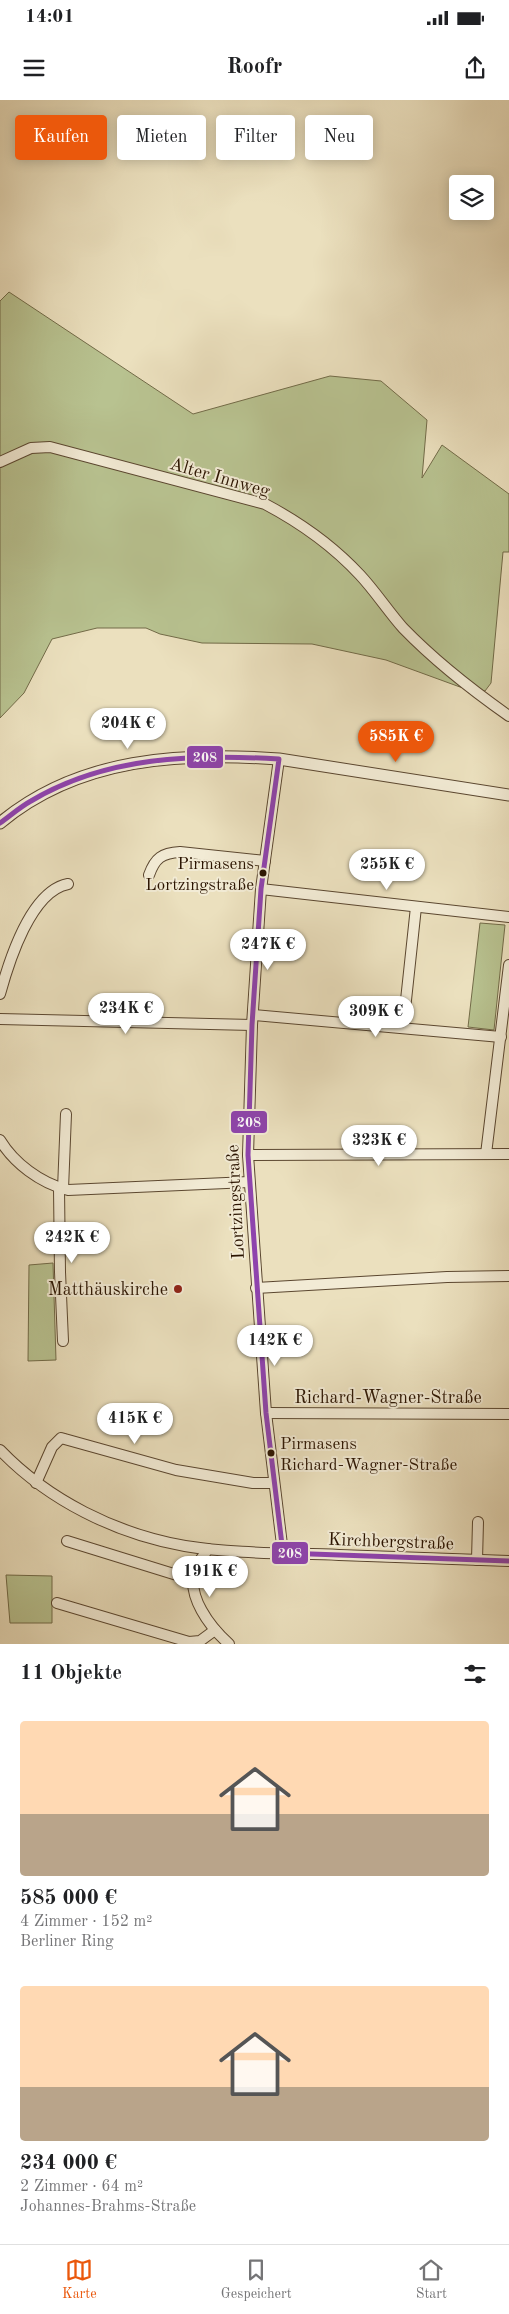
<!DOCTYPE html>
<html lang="de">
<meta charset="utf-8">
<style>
body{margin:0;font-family:"Old Standard TT",serif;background:#f6f6f6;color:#202124;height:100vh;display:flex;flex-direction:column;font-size:19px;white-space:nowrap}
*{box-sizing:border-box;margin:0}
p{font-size:16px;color:#757577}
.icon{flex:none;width:28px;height:28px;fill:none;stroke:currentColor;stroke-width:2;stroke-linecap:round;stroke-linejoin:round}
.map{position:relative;height:1544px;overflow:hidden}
.details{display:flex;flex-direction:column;background:#fff;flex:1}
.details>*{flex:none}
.guide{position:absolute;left:15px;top:15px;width:480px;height:45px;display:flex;gap:10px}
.tools{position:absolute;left:449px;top:75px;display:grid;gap:10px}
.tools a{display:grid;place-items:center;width:45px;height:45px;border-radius:5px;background:#fff;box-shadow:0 2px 12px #0003;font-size:25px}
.price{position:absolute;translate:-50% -42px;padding:0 11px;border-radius:18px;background:#fff;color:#222;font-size:16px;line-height:32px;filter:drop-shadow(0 1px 2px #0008)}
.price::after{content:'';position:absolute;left:50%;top:30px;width:15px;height:11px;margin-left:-8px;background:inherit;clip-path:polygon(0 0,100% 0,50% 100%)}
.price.active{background:#ea580c;color:#fff}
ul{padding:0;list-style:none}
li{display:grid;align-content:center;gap:10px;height:265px;padding:0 20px}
li span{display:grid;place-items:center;height:155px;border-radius:5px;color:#555}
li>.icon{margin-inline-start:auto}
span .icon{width:90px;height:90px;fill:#fffc;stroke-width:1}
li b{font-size:21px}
h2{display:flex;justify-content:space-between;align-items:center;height:60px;padding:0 20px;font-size:21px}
.chip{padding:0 18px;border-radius:5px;background:#fff;box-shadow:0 2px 12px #0003;font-size:18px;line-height:45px}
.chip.active{background:#ea580c;color:#fff}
.status{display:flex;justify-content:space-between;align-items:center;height:35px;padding:0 25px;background:#fff;direction:ltr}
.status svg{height:14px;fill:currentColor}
header{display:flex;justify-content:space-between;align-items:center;height:65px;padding:0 20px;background:#fff;font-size:22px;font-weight:700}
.tabs{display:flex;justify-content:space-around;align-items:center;height:70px;border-top:1px solid #e0e0e0;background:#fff;font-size:14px;color:#757577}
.tabs a{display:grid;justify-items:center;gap:2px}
.tabs .active{color:#ea580c}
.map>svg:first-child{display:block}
.green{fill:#b8c290;stroke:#726b48}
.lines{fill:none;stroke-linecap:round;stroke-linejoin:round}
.minor-casing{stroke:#5b4730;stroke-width:12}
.tertiary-casing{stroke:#5b4730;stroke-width:13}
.minor{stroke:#f2ebd5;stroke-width:10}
.tertiary{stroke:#f2ebd5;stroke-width:11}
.bus-1-casing{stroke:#f2ebd5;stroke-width:9}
.bus-1{stroke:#8e44ad;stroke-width:5}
.bus-dot{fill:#2b1401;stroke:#f2ebd5;stroke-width:2}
.poi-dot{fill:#8f2418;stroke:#f2ebd5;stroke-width:2}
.labels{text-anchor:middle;stroke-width:4;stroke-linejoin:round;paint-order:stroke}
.bus-label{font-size:17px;fill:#2b1401;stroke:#f2ebd5;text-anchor:end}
.street-label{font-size:18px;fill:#2b1401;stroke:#f2ebd5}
.poi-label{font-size:18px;fill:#2b1401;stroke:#f2ebd5;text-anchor:end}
.line-badge{stroke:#f2ebd5;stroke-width:2}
.badge-label{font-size:14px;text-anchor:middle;font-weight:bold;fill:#fff}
</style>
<div class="status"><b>14:01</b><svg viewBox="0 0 49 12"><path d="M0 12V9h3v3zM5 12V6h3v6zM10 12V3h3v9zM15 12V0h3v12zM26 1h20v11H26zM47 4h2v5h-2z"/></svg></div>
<header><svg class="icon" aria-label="menu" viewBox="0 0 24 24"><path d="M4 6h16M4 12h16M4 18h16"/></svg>Roofr<svg class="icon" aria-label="share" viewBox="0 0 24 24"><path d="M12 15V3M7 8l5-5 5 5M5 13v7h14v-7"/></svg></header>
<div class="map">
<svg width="509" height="1544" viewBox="0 0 509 1544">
<rect width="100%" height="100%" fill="#ebe0be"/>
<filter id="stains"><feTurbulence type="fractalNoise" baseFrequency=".004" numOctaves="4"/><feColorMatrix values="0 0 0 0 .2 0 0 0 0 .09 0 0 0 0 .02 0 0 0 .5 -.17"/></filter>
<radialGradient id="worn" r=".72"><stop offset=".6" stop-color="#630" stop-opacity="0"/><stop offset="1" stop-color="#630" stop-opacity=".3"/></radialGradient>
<g class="green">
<polygon points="9,192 193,314 330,276 381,281 427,320 422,378 442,345 509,394 509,452 503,452 491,583 485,591 460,587 386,560 312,544 202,543 160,534 146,528 97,528 52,539 24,593 0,618 0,201"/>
<polygon points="480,823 505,825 494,930 468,927"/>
<polygon points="53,1163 56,1260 28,1261 29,1165"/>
<polygon points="6,1475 52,1476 52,1523 10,1523"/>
</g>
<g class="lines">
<defs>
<g id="minor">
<path d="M 0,362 L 31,348 L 50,347 L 265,404 C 299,422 334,447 360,475 C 375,491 388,511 403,528 C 435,561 472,590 509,616"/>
<polyline points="279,659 261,789 252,925 248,1055 266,1313 283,1453"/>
<path d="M 149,775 C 155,758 162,753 180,752 L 265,761"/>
<polyline points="261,789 509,817"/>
<path d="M 0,894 C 9,861 31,791 68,784"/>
<polyline points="253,915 501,937"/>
<polyline points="0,919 252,925"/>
<polyline points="403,928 416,807"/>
<path d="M 0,1040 C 14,1063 40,1083 68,1090 L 249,1082"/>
<polyline points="486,1054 509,865"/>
<polyline points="248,1055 509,1054"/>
<polyline points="59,1088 60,1172 63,1241"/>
<polyline points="63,1089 66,1014"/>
<polyline points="256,1188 447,1177 509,1176"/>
<polyline points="266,1313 509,1314"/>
<path d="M 0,1350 C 48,1400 116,1434 185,1446 C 235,1454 288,1453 339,1455 C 396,1457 452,1459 509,1461"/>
<polyline points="36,1383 52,1347 61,1338 176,1370 253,1383 274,1383"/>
<polyline points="67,1441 193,1480"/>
<path d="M 208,1449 C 204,1455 198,1462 195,1469 C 186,1496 210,1527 229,1544"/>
<polyline points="477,1460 478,1422"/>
<polyline points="57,1503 189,1542 200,1541 215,1530"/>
</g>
<path id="tertiary" d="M 0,723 C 79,657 182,652 279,659 L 509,695"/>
</defs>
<use href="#minor" class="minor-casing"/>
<use href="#tertiary" class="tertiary-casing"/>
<use href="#minor" class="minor"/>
<use href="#tertiary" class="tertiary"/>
<defs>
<path id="bus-1" d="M 0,723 C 10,716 20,707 31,701 C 106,656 194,654 279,659 L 261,789 L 252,925 L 248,1055 L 266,1313 L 283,1453 L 509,1461"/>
</defs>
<use href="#bus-1" class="bus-1-casing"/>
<use href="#bus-1" class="bus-1"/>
</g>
<g class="bus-dot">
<circle cx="263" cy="773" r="4.5"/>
<circle cx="271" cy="1353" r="4.5"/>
</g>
<circle class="poi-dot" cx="178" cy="1189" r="5"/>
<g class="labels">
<g class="bus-label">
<text x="254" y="769">Pirmasens<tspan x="254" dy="21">Lortzingstraße</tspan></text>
<text x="280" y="1349" text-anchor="start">Pirmasens<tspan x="280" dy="21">Richard-Wagner-Straße</tspan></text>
</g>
<g class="street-label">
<text transform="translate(220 377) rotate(16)" y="6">Alter Innweg</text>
<text transform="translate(235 1102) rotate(-93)" y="6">Lortzingstraße</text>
<text x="388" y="1303">Richard-Wagner-Straße</text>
<text transform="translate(391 1441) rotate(2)" y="6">Kirchbergstraße</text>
</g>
<g class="poi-label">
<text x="168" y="1195">Matthäuskirche</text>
</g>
</g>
<g class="line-badge">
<rect x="186" y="645" width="38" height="24" rx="5" fill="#8e44ad"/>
<rect x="230" y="1010" width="38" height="24" rx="5" fill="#8e44ad"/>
<rect x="271" y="1441" width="38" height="24" rx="5" fill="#8e44ad"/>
</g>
<g class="badge-label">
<text x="205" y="662">208</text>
<text x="249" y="1027">208</text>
<text x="290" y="1458">208</text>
</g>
<rect width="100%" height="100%" filter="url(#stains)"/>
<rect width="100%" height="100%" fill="url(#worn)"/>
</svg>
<div class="tools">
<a><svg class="icon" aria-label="layers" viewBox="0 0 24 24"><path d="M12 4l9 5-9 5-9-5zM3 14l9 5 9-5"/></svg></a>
</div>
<b class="price" style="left:128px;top:650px">204K €</b>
<b class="price active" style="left:396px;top:663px">585K €</b>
<b class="price" style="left:387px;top:791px">255K €</b>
<b class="price" style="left:268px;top:871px">247K €</b>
<b class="price" style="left:126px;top:935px">234K €</b>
<b class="price" style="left:376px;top:938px">309K €</b>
<b class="price" style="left:379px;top:1067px">323K €</b>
<b class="price" style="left:72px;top:1164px">242K €</b>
<b class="price" style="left:275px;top:1267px">142K €</b>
<b class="price" style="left:135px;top:1345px">415K €</b>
<b class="price" style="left:210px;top:1498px">191K €</b>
<div class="guide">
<a class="chip active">Kaufen</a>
<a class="chip">Mieten</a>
<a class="chip">Filter</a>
<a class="chip">Neu</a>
</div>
</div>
<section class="details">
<h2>11 Objekte<svg class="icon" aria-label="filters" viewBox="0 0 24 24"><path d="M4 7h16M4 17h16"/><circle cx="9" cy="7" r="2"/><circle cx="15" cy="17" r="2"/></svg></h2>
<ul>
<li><span style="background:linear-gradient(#ffd9b3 60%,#b9a48a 0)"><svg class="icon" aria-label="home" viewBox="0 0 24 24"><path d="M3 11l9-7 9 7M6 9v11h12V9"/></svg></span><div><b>585 000 €</b><p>4 Zimmer · 152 m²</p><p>Berliner Ring</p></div></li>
<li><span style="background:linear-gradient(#ffd9b3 65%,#b9a48a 0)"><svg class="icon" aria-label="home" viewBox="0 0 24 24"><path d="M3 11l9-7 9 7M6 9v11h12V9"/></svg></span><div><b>234 000 €</b><p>2 Zimmer · 64 m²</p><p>Johannes-Brahms-Straße</p></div></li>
</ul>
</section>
<nav class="tabs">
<a class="active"><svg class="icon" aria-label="map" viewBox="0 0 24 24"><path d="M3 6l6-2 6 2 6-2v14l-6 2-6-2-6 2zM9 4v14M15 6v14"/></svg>Karte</a>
<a><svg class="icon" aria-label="saved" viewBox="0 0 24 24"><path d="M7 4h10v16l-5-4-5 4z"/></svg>Gespeichert</a>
<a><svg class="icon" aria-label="home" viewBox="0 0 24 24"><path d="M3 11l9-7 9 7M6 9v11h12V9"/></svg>Start</a>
</nav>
